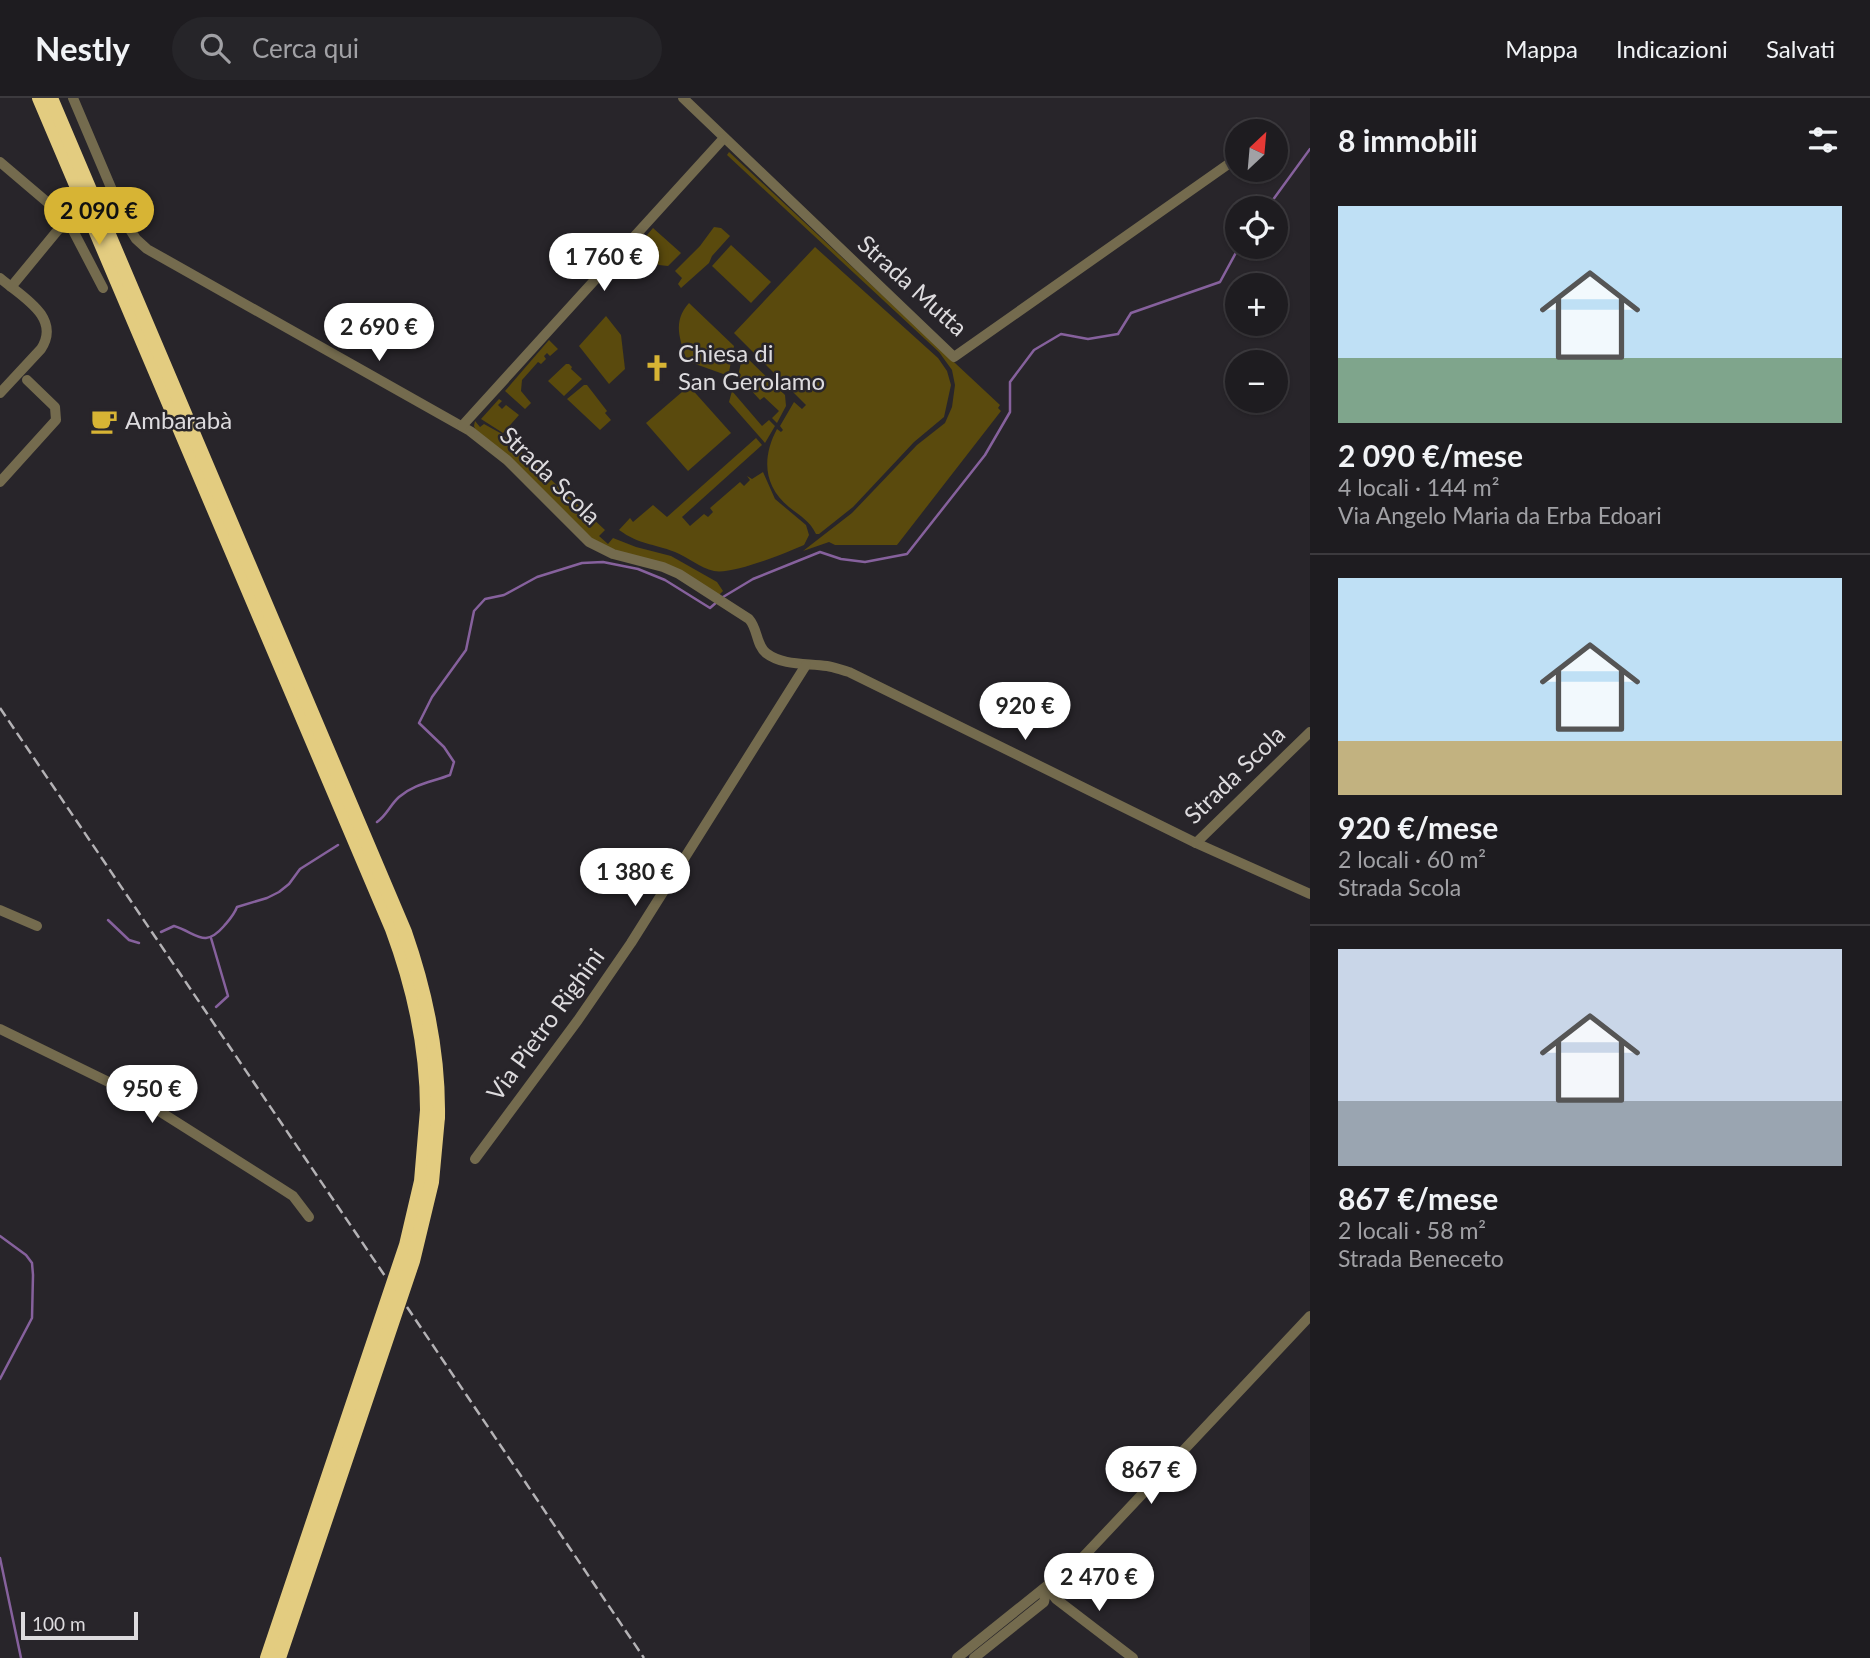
<!DOCTYPE html>
<html lang="it">
<meta charset="utf-8">
<style>
body{margin:0;font-family:Lato,sans-serif;background:#262529;color:#f1f3f6;height:100vh;display:flex;flex-direction:column;font-size:26px;white-space:nowrap}
*{box-sizing:border-box;margin:0}
p{font-size:23px;color:#a1a1a5}
.icon{flex:none;width:38px;height:38px;fill:none;stroke:currentColor;stroke-width:2;stroke-linecap:round;stroke-linejoin:round}
.map{position:relative;flex:1;overflow:hidden}
.drawer{display:flex;flex-direction:column;background:#1e1c20;width:560px}
.drawer>*{flex:none}
.needle{width:46px;rotate:26deg}
.fabs{position:absolute;left:1225px;top:21px;display:grid;gap:14px}
.fabs a{display:grid;place-items:center;width:63px;height:63px;border-radius:50%;background:#1e1c20;box-shadow:0 2px 5px #0004,0 0 0 2px #3c3a3e;font-size:35px}
.scale{position:absolute;left:21px;bottom:18px;width:117px;box-sizing:border-box;padding-left:7px;border:4px solid #dddbde;border-top:0;font-size:19px;line-height:24px;white-space:nowrap;color:#dddbde;-webkit-text-stroke:5px #28252a;paint-order:stroke}
.price{position:absolute;translate:-50% -60px;padding:0 16px;border-radius:24px;background:#fff;color:#222;font-size:23px;line-height:46px;filter:drop-shadow(0 2px 4px #0008)}
.price::after{content:'';position:absolute;left:50%;top:42px;width:21px;height:16px;margin-left:-10px;background:inherit;clip-path:polygon(0 0,100% 0,50% 100%)}
.price.selected{background:#d7b434;color:#111}
ul{padding:0;list-style:none}
li{display:grid;align-content:center;gap:14px;height:371px;padding:0 28px}
li+li{border-top:2px solid #3c3a3e}
li span{display:grid;place-items:center;height:217px;border-radius:0px;color:#555}
li>.icon{margin-inline-start:auto}
span .icon{width:126px;height:126px;fill:#fffc;stroke-width:1}
li b{font-size:30px}
h2{display:flex;justify-content:space-between;align-items:center;height:84px;padding:0 28px;font-size:30px}
header{display:flex;align-items:center;gap:42px;box-sizing:border-box;height:98px;padding:0 35px;background:#1e1c20;border-bottom:2px solid #3c3a3e}
header strong{font-size:33px}
nav{display:flex;gap:38px;margin-inline-start:auto;font-size:24px}
.search{width:490px;height:63px;background:#262529;display:flex;align-items:center;gap:18px;box-sizing:border-box;padding:0 24px;border-radius:38px;color:#a1a1a5;font-size:26px}
main{display:flex;flex:1;min-height:0}
.map>svg:first-child{display:block}
.green{fill:#5a4a0d}
.lines{fill:none;stroke-linecap:round;stroke-linejoin:round}
.stream{stroke:#86619d;stroke-width:2.5}
.minor{stroke:#746b4e;stroke-width:10}
.highway{stroke:#e3cc80;stroke-width:14}
.rail{stroke:#b4b2b5;stroke-width:2.5;stroke-dasharray:10 5;stroke-linecap:butt}
.highway-bridge{stroke:#e3cc80;stroke-width:14}
.labels{text-anchor:middle;stroke-width:5;stroke-linejoin:round;paint-order:stroke}
.street-label{font-size:24px;fill:#dddbde;stroke:#28252a}
.poi-label{font-size:24px;fill:#dddbde;stroke:#28252a;text-anchor:start}
</style>
<header>
<strong>Nestly</strong>
<div class="search"><svg class="icon" aria-label="search" viewBox="0 0 24 24"><circle cx="10" cy="10" r="6"/><path d="M15 15l6 6"/></svg>Cerca qui</div>
<nav><a>Mappa</a><a>Indicazioni</a><a>Salvati</a></nav>
</header>
<main>
<div class="map">
<svg width="1310" height="1560" viewBox="0 0 1310 1560">
<rect width="100%" height="100%" fill="#28252a"/>
<g class="green">
<polygon points="729,54 1000,307 998,310 1001,313 897,447 835,447 829,444 803,453 852,415 917,347 945,325 952,309 955,287 952,272 939,254 727,57"/>
<polygon points="714,129 721,130 730,138 712,158 709,165 681,190 678,186 682,180 675,173 700,148"/>
<polygon points="653,130 681,155 668,168 659,167 646,156 650,150 642,143"/>
<polygon points="731,147 771,184 751,205 712,168"/>
<path d="M 815,149 L 938,260 L 947,273 L 951,287 L 944,319 L 914,344 L 853,409 L 819,436 L 816,436 C 810,423 800,418 789,409 C 763,388 762,359 777,331 L 781,334 L 783,332 L 780,328 L 794,304 L 802,311 L 806,307 L 734,235 Z"/>
<path d="M 689,205 L 734,248 L 729,274 L 726,277 L 687,263 C 680,241 672,224 689,205 Z"/>
<polygon points="606,218 621,237 625,271 609,286 579,248"/>
<polygon points="549,242 558,251 550,258 547,255 544,258 546,261 541,266 538,264 522,282 521,293 531,305 525,311 505,293"/>
<polygon points="743,256 785,297 786,308 777,325 772,320 779,313 764,299 760,302 738,278"/>
<polygon points="566,266 569,266 572,269 571,271 582,281 564,298 548,283"/>
<polygon points="584,287 587,287 607,313 605,315 611,322 600,332 567,301"/>
<polygon points="689,288 731,335 688,373 646,325"/>
<polygon points="732,293 762,328 769,322 775,328 765,345 729,304"/>
<polygon points="499,301 502,303 498,307 502,311 506,307 519,317 503,335 481,321"/>
<polygon points="475,323 480,329 484,326 502,336 605,432 599,438 608,446 613,440 636,449 671,458 717,484 723,493 719,497 594,444 476,333 474,328"/>
<path d="M 756,340 L 762,347 L 682,419 L 690,428 L 704,416 L 708,419 L 713,414 L 710,410 L 740,384 L 744,388 L 750,382 L 747,378 L 752,381 L 763,374 L 775,401 L 806,427 L 809,437 L 804,447 C 786,455 732,477 714,473 C 700,470 688,459 675,454 C 652,445 640,447 619,432 L 630,420 L 633,424 L 653,407 L 667,419 Z"/>
</g>
<g class="lines">
<g class="stream">
<polyline points="1267,110 1310,51"/>
<polyline points="723,499 753,481 820,454 841,461 865,464 907,456 985,357 1010,314 1010,284 1034,252 1061,236 1088,241 1118,236 1131,215 1220,184 1239,149"/>
<path d="M 377,724 C 387,717 390,707 399,699 C 414,686 432,684 450,677 L 454,664 L 444,649 L 419,625 L 432,599 L 466,552 L 474,513 L 485,501 L 504,497 L 537,479 L 582,465 L 603,464 L 638,471 L 665,482 L 710,510 L 718,503"/>
<polyline points="108,822 129,842 139,845"/>
<path d="M 161,834 L 174,828 C 197,835 204,851 224,828 C 230,821 234,817 237,809 L 267,800 L 279,794 L 289,786 L 300,771 L 338,747"/>
<polyline points="211,840 228,898 216,909"/>
<polyline points="0,1138 26,1157 32,1165 33,1177 32,1220 0,1281"/>
<polyline points="0,1460 21,1560"/>
</g>
<g class="minor">
<path d="M 73,0 L 126,125 L 136,141 L 147,151 L 470,333 L 507,362 L 589,444 L 613,456 L 663,469 L 679,476 L 749,521 C 758,531 756,547 766,555 C 783,568 807,565 827,568 C 834,569 841,572 849,574 L 1196,745 L 1310,634"/>
<polyline points="683,0 954,259 1237,60"/>
<polyline points="0,64 67,121 103,190"/>
<path d="M 0,180 C 21,198 62,219 41,251 L 0,295"/>
<polyline points="11,189 67,121"/>
<polyline points="462,328 723,41"/>
<polyline points="0,384 56,322 55,309 27,282"/>
<polyline points="1196,745 1310,796"/>
<polyline points="0,812 37,828"/>
<polyline points="0,931 129,994 279,1089 293,1098 309,1119"/>
<polyline points="475,1061 578,922 631,845 806,567"/>
<polyline points="1047,1489 1056,1501 1133,1560"/>
<polyline points="957,1560 1084,1458 1310,1218"/>
<polyline points="974,1560 1044,1504 1047,1489"/>
</g>
<g class="highway">
<path d="M 39,0 L 392,831 C 414,890 427,949 427,1012"/>
<path d="M 51,0 L 405,834 C 426,894 439,954 438,1019"/>
</g>
<g class="rail">
<polyline points="0,610 387,1181"/>
<polyline points="407,1209 644,1560"/>
</g>
<g class="highway-bridge">
<polyline points="267,1560 406,1147 421,1083 427,1012"/>
<polyline points="279,1560 413,1163 432,1084 438,1019"/>
</g>
</g>
<defs>
<symbol id="church-bare" viewBox="-9 -9 18 18"><path d="M-1.2-6h2.4v3.5h3.3v2.4h-3.3V6h-2.4V-.1h-3.3v-2.4h3.3Z" fill="#d7b434" stroke="#28252a" stroke-width="2.5" paint-order="stroke"/></symbol>
<symbol id="cafe-bare" viewBox="-9 -9 18 18"><path d="M-5.5-4.5H6V0H3Q3 3.5 0 3.5H-2.5Q-5.5 3.5-5.5 0ZM3-3.2v2h1.7v-2ZM-6 4.5H4V6H-6Z" fill="#d7b434" stroke="#28252a" stroke-width="2.5" paint-order="stroke"/></symbol>
</defs>
<g fill-rule="evenodd">
<use href="#church-bare" x="638" y="251" width="38" height="38"/>
<use href="#cafe-bare" x="85" y="304" width="38" height="38"/>
</g>
<g class="labels">
<g class="street-label">
<text transform="translate(912 188) rotate(42)" y="8">Strada Mutta</text>
<text transform="translate(550 378) rotate(44)" y="8">Strada Scola</text>
<text transform="translate(1235 677) rotate(-44)" y="8">Strada Scola</text>
<text transform="translate(546 927) rotate(-54)" y="8">Via Pietro Righini</text>
</g>
<g class="poi-label">
<text x="678" y="264">Chiesa di<tspan x="678" dy="28">San Gerolamo</tspan></text>
<text x="125" y="331">Ambarabà</text>
</g>
</g>
</svg>
<div class="fabs">
<a><svg class="needle" viewBox="-14 -14 28 28"><path d="M0-13l5 13h-10z" fill="#e53935"/><path d="M0 13l5-13h-10z" fill="#a1a1a5"/></svg></a>
<a><svg class="icon" aria-label="locate" viewBox="0 0 24 24"><circle cx="12" cy="12" r="6"/><path d="M12 2v4M12 18v4M2 12h4M18 12h4"/></svg></a>
<a>+</a>
<a>−</a>
</div>
<div class="scale">100 m</div>
<b class="price selected" style="left:99px;top:149px">2 090 €</b>
<b class="price" style="left:604px;top:195px">1 760 €</b>
<b class="price" style="left:379px;top:265px">2 690 €</b>
<b class="price" style="left:1025px;top:644px">920 €</b>
<b class="price" style="left:635px;top:810px">1 380 €</b>
<b class="price" style="left:152px;top:1027px">950 €</b>
<b class="price" style="left:1151px;top:1408px">867 €</b>
<b class="price" style="left:1099px;top:1515px">2 470 €</b>
</div>
<section class="drawer">
<h2>8 immobili<svg class="icon" aria-label="filters" viewBox="0 0 24 24"><path d="M4 7h16M4 17h16"/><circle cx="9" cy="7" r="2"/><circle cx="15" cy="17" r="2"/></svg></h2>
<ul>
<li><span style="background:linear-gradient(#bfe0f5 70%,#7fa58c 0)"><svg class="icon" aria-label="home" viewBox="0 0 24 24"><path d="M3 11l9-7 9 7M6 9v11h12V9"/></svg></span><div><b>2 090 €/mese</b><p>4 locali · 144 m²</p><p>Via Angelo Maria da Erba Edoari</p></div></li>
<li><span style="background:linear-gradient(#bfe0f5 75%,#c2b280 0)"><svg class="icon" aria-label="home" viewBox="0 0 24 24"><path d="M3 11l9-7 9 7M6 9v11h12V9"/></svg></span><div><b>920 €/mese</b><p>2 locali · 60 m²</p><p>Strada Scola</p></div></li>
<li><span style="background:linear-gradient(#c9d6e8 70%,#9aa5b1 0)"><svg class="icon" aria-label="home" viewBox="0 0 24 24"><path d="M3 11l9-7 9 7M6 9v11h12V9"/></svg></span><div><b>867 €/mese</b><p>2 locali · 58 m²</p><p>Strada Beneceto</p></div></li>
</ul>
</section>
</main>
